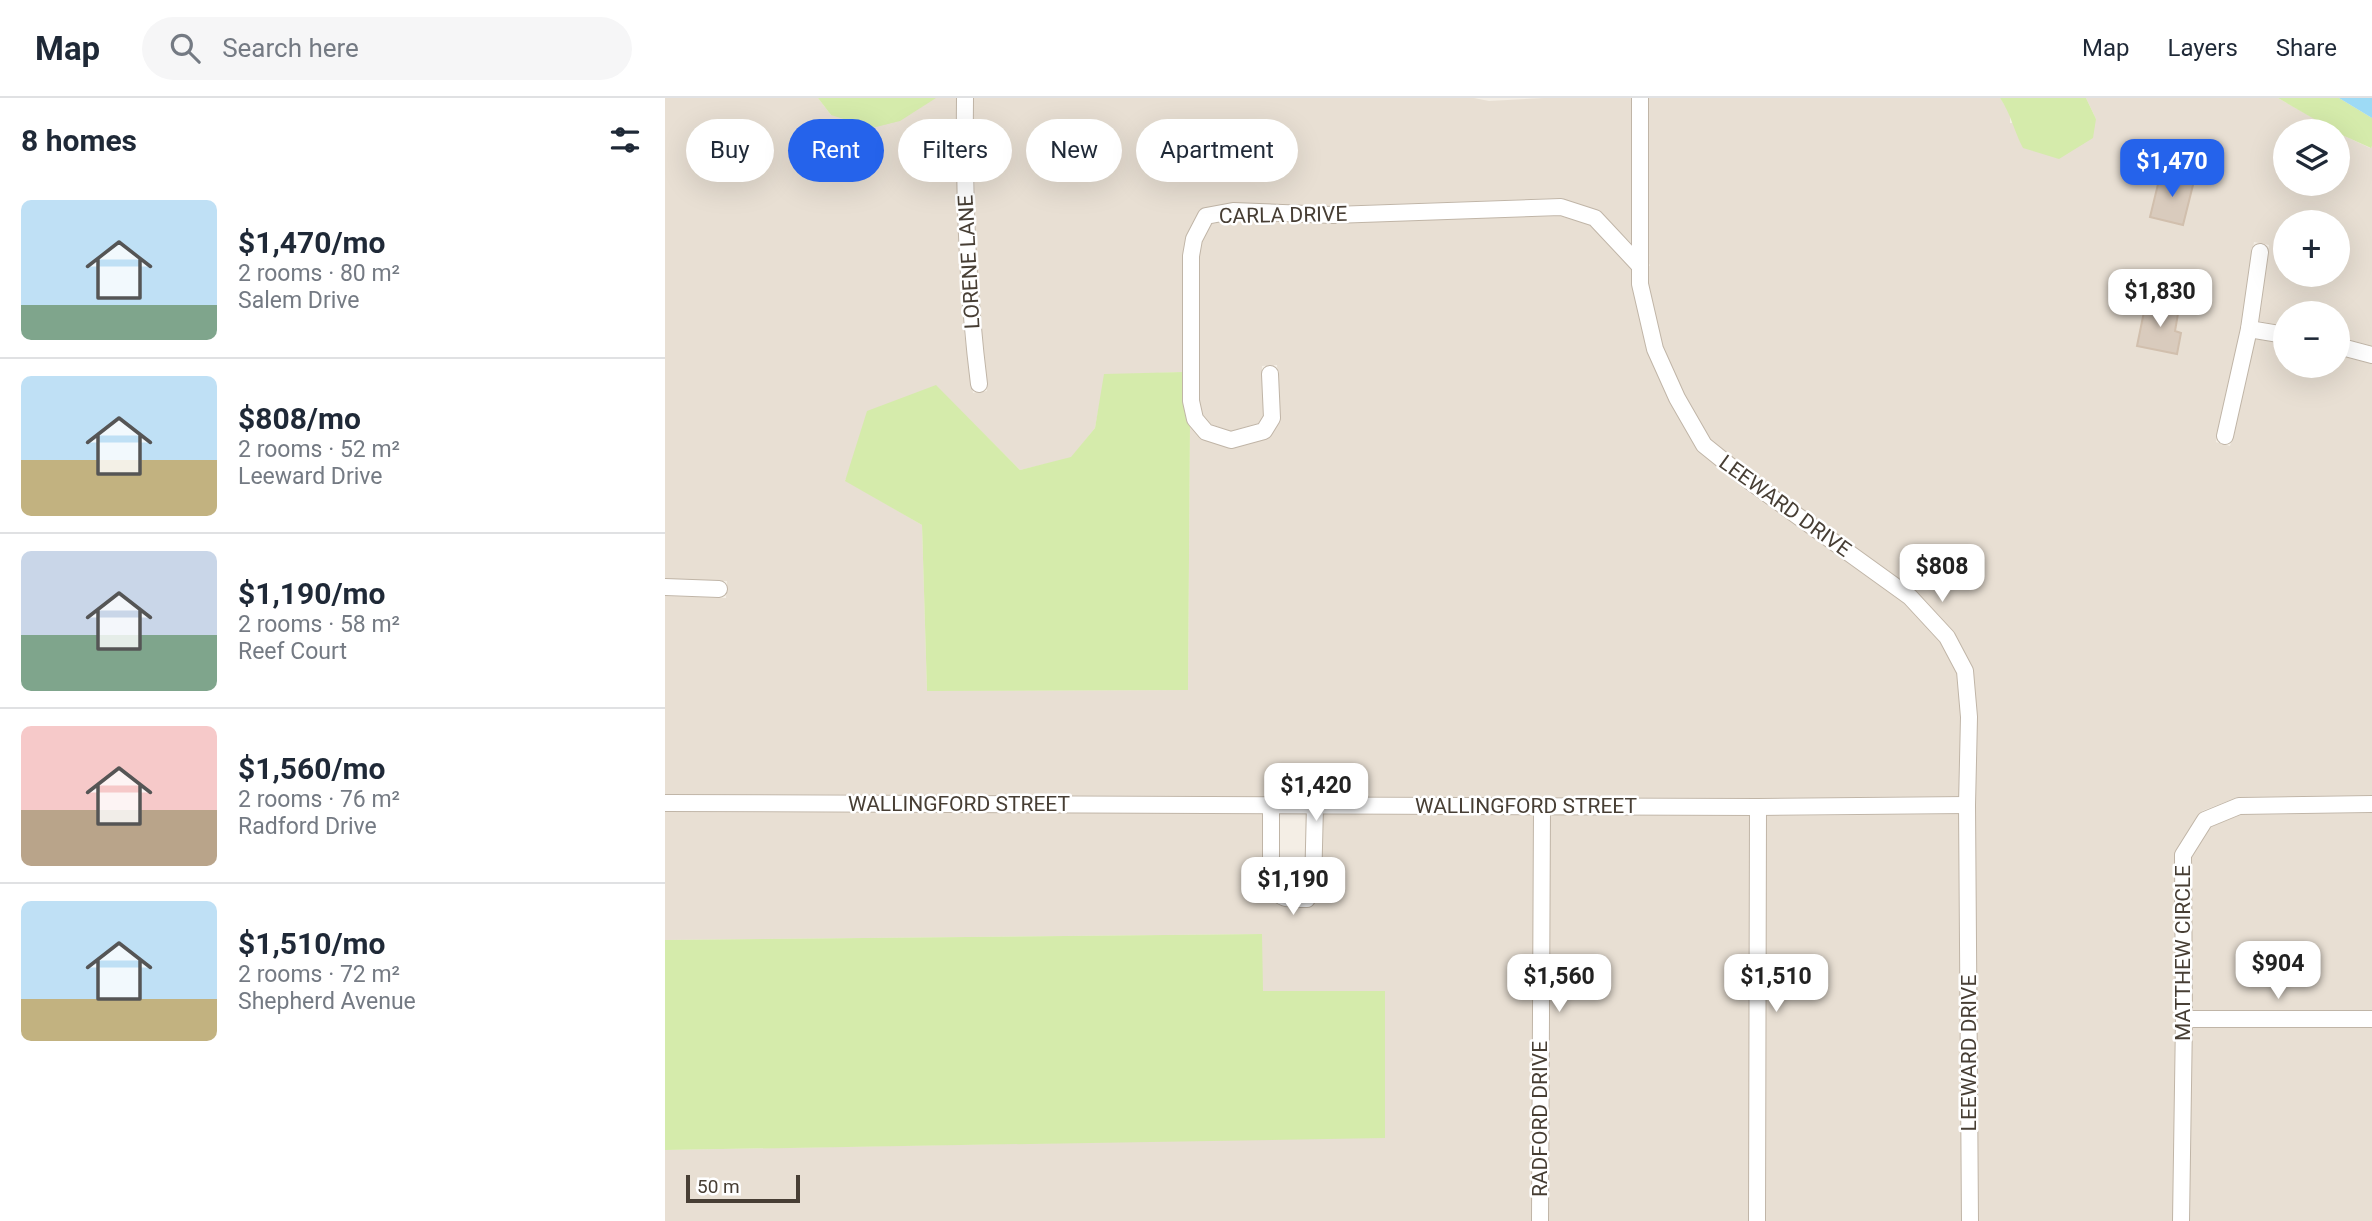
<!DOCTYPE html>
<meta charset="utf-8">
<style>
body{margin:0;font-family:Roboto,sans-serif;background:#f6f6f7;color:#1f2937;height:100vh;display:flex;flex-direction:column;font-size:26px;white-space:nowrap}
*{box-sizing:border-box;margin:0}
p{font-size:23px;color:#747a83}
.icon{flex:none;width:38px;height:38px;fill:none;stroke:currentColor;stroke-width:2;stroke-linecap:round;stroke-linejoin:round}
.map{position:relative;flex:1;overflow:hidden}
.panel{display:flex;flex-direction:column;background:#fff;width:665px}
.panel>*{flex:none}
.banner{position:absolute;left:21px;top:21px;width:665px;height:63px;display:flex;gap:14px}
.buttons{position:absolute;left:1608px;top:21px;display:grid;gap:14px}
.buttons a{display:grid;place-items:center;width:77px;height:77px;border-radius:50%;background:#fff;box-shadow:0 7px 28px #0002;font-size:35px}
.scale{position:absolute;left:21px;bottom:18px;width:114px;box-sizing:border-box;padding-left:7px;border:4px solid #473e34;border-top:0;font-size:19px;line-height:24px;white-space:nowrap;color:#473e34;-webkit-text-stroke:5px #fff;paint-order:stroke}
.price{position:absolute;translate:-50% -60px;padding:0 16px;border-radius:14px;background:#fff;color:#222;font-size:23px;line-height:46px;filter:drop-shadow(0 2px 4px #0008)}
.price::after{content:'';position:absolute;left:50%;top:42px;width:21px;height:16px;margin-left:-10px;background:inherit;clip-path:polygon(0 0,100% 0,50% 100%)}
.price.on{background:#2563eb;color:#fff}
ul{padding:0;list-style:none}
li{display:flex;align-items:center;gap:21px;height:175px;padding:0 21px}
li+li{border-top:2px solid #e0e1e3}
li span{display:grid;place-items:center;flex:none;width:196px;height:140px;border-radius:10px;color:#555}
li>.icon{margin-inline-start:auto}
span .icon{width:84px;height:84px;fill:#fffc;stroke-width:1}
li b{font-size:30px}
h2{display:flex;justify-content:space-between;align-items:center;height:84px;padding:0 21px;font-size:30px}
.tag{padding:0 24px;border-radius:32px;background:#fff;box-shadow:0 7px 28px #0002;font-size:24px;line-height:63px}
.tag.on{background:#2563eb;color:#fff}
header{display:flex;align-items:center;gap:42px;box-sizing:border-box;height:98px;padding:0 35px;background:#fff;border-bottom:2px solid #e0e1e3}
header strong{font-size:33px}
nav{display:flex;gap:38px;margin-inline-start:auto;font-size:24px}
.search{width:490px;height:63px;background:#f6f6f7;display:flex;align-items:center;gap:18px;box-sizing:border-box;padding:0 24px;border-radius:38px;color:#747a83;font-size:26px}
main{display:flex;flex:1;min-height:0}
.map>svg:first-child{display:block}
.residential{fill:#e8dfd3;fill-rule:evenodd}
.green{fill:#d5ebab}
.water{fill:#9ddaf5}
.building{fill:#d9cbbd;stroke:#d1bfad;stroke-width:2}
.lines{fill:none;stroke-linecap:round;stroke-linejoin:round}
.minor-casing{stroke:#c0b5a7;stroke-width:18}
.minor{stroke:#fff;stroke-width:16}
.labels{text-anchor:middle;stroke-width:5;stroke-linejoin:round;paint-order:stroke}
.street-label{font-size:21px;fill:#473e34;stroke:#fff}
</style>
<header>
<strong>Map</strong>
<div class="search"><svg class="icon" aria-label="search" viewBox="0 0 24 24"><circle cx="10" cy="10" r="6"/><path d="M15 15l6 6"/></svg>Search here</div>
<nav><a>Map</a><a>Layers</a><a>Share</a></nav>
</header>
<main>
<section class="panel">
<h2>8 homes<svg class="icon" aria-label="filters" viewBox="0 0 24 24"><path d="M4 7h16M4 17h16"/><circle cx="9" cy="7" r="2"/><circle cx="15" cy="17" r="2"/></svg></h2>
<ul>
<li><span style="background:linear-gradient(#bfe0f5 75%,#7fa58c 0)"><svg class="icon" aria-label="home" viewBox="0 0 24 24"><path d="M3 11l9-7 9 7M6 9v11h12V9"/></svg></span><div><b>$1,470/mo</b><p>2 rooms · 80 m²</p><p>Salem Drive</p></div></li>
<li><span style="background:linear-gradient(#bfe0f5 60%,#c2b280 0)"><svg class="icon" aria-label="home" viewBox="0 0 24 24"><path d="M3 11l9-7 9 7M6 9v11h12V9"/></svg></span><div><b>$808/mo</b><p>2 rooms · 52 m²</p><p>Leeward Drive</p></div></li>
<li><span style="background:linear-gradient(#c9d6e8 60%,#7fa58c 0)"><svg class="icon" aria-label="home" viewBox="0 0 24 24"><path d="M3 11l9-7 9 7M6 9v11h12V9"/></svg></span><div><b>$1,190/mo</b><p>2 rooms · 58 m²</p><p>Reef Court</p></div></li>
<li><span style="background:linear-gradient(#f6c9c9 60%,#b9a48a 0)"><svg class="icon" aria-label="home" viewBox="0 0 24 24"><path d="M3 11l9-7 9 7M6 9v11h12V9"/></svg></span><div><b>$1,560/mo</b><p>2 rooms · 76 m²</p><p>Radford Drive</p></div></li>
<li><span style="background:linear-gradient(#bfe0f5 70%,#c2b280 0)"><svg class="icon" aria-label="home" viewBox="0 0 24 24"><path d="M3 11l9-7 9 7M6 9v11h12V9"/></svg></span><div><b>$1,510/mo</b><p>2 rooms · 72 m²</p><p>Shepherd Avenue</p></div></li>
</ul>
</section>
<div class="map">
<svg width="1707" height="1123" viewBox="0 0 1707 1123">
<rect width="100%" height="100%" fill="#f4eee5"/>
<g class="residential">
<polygon points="0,0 153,0 166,17 271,0 292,0 296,181 299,234 308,295 322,293 315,232 312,180 308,0 809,0 824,3 879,0 967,0 967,146 934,113 896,100 668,108 569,105 541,110 535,114 522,136 518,157 518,274 440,277 430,330 406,360 355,372 271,288 180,382 257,427 262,593 523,592 525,328 539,342 567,350 601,341 615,320 612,267 597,268 599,318 594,325 566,333 545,326 537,317 534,302 533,159 536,144 546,126 569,122 668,125 895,118 926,127 967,171 968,188 983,254 1005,305 1033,352 1075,388 1240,506 1276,544 1292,576 1297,620 1295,698 1093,700 0,696 0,498 61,500 62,483 0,481"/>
<path d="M 982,0 L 1335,0 L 1345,15 L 1345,25 L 1431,21 L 1421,0 L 1613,0 L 1671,33 L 1620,33 L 1620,86 L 1673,86 L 1673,35 L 1705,50 L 1707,48 L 1707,248 L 1673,239 L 1673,215 L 1620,215 L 1620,228 L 1593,223 L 1604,147 L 1589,144 L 1577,229 L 1551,344 L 1565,348 L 1590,241 L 1620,246 L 1620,268 L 1673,268 L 1673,257 L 1707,266 L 1707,697 L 1573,699 L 1537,713 L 1512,752 L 1508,1123 L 1313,1123 L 1310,707 L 1312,620 L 1307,572 L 1287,533 L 1249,491 L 1084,373 L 1045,341 L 1018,296 L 997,247 L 983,184 L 982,171 L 985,167 L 982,164 ZM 1620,124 L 1673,124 L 1673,177 L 1620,177 Z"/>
<polygon points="0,714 599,715 600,791 609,805 623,810 642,810 648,806 655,795 657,716 869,717 867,1123 0,1123 0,1052 720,1039 720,893 597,893 597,836 0,842"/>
<polygon points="1707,715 1707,912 1527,912 1526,760 1545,729 1575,717"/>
<polygon points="1295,716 1297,1123 1100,1123 1101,718"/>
<polygon points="884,717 1085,718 1085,1123 882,1123"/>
<polygon points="1527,930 1707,930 1707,1123 1524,1123"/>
</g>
<g class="green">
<polygon points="153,0 271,0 235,23 207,30 166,17"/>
<path d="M 1335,0 L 1421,0 L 1431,21 L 1428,40 L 1394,61 L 1358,50 C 1349,33 1346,16 1335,0 Z"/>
<polygon points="1613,0 1674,0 1707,20 1707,48 1706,50 1677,37"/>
<polygon points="518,274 519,303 525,328 523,592 262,593 257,427 180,383 202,313 271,287 355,372 406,359 430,330 439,276"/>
<polygon points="597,836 598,893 720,893 720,1040 0,1052 0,842"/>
</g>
<polygon class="water" points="1674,0 1707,0 1707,20"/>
<g class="building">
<polygon points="1496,74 1529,83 1518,127 1485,119"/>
<polygon points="1481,204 1514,210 1510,233 1516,235 1512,256 1472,248"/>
</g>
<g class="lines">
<defs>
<g id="minor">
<path d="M 300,0 C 299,95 302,191 314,286"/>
<polyline points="975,0 975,186 990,251 1012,300 1039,347 1080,380 1245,499 1282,539 1300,573 1304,619 1302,707 1305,1123"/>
<polyline points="1584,231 1620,237"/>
<polyline points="1673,248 1707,257"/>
<polyline points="605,276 607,320 599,333 566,342 541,334 530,321 526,303 526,158 529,141 541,118 568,113 668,117 896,109 930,120 974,167"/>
<polyline points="1560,338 1584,231 1595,154"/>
<polyline points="0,489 54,491"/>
<polyline points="0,705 1093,709 1302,707"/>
<path d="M 606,706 L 606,787 C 615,803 625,801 642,801 L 648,790 L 650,707"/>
<polyline points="1519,921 1707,921"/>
<polyline points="875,1123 877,709"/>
<polyline points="1092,1123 1093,709"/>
<polyline points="1516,1123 1519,921 1518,757 1540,722 1574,708 1707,706"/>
</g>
</defs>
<use href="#minor" class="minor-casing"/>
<use href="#minor" class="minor"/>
</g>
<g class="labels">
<g class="street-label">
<text transform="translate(618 117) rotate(-1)" y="7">CARLA DRIVE</text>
<text transform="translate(304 164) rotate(-93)" y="7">LORENE LANE</text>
<text transform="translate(1120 408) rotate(36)" y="7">LEEWARD DRIVE</text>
<text x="294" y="713">WALLINGFORD STREET</text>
<text x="861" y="715">WALLINGFORD STREET</text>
<text transform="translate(1518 855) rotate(-90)" y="7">MATTHEW CIRCLE</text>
<text transform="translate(1304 955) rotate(-90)" y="7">LEEWARD DRIVE</text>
<text transform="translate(875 1021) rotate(-90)" y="7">RADFORD DRIVE</text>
</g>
</g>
</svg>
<div class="buttons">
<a><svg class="icon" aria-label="layers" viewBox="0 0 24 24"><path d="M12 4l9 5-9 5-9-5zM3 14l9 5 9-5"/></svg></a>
<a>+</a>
<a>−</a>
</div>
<div class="scale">50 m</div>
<b class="price on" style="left:1507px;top:101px">$1,470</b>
<b class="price" style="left:1495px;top:231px">$1,830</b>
<b class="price" style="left:1277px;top:506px">$808</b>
<b class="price" style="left:651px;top:725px">$1,420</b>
<b class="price" style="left:628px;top:819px">$1,190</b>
<b class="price" style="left:1613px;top:903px">$904</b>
<b class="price" style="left:894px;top:916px">$1,560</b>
<b class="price" style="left:1111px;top:916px">$1,510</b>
<div class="banner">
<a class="tag">Buy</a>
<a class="tag on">Rent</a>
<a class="tag">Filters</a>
<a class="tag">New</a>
<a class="tag">Apartment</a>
</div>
</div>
</main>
